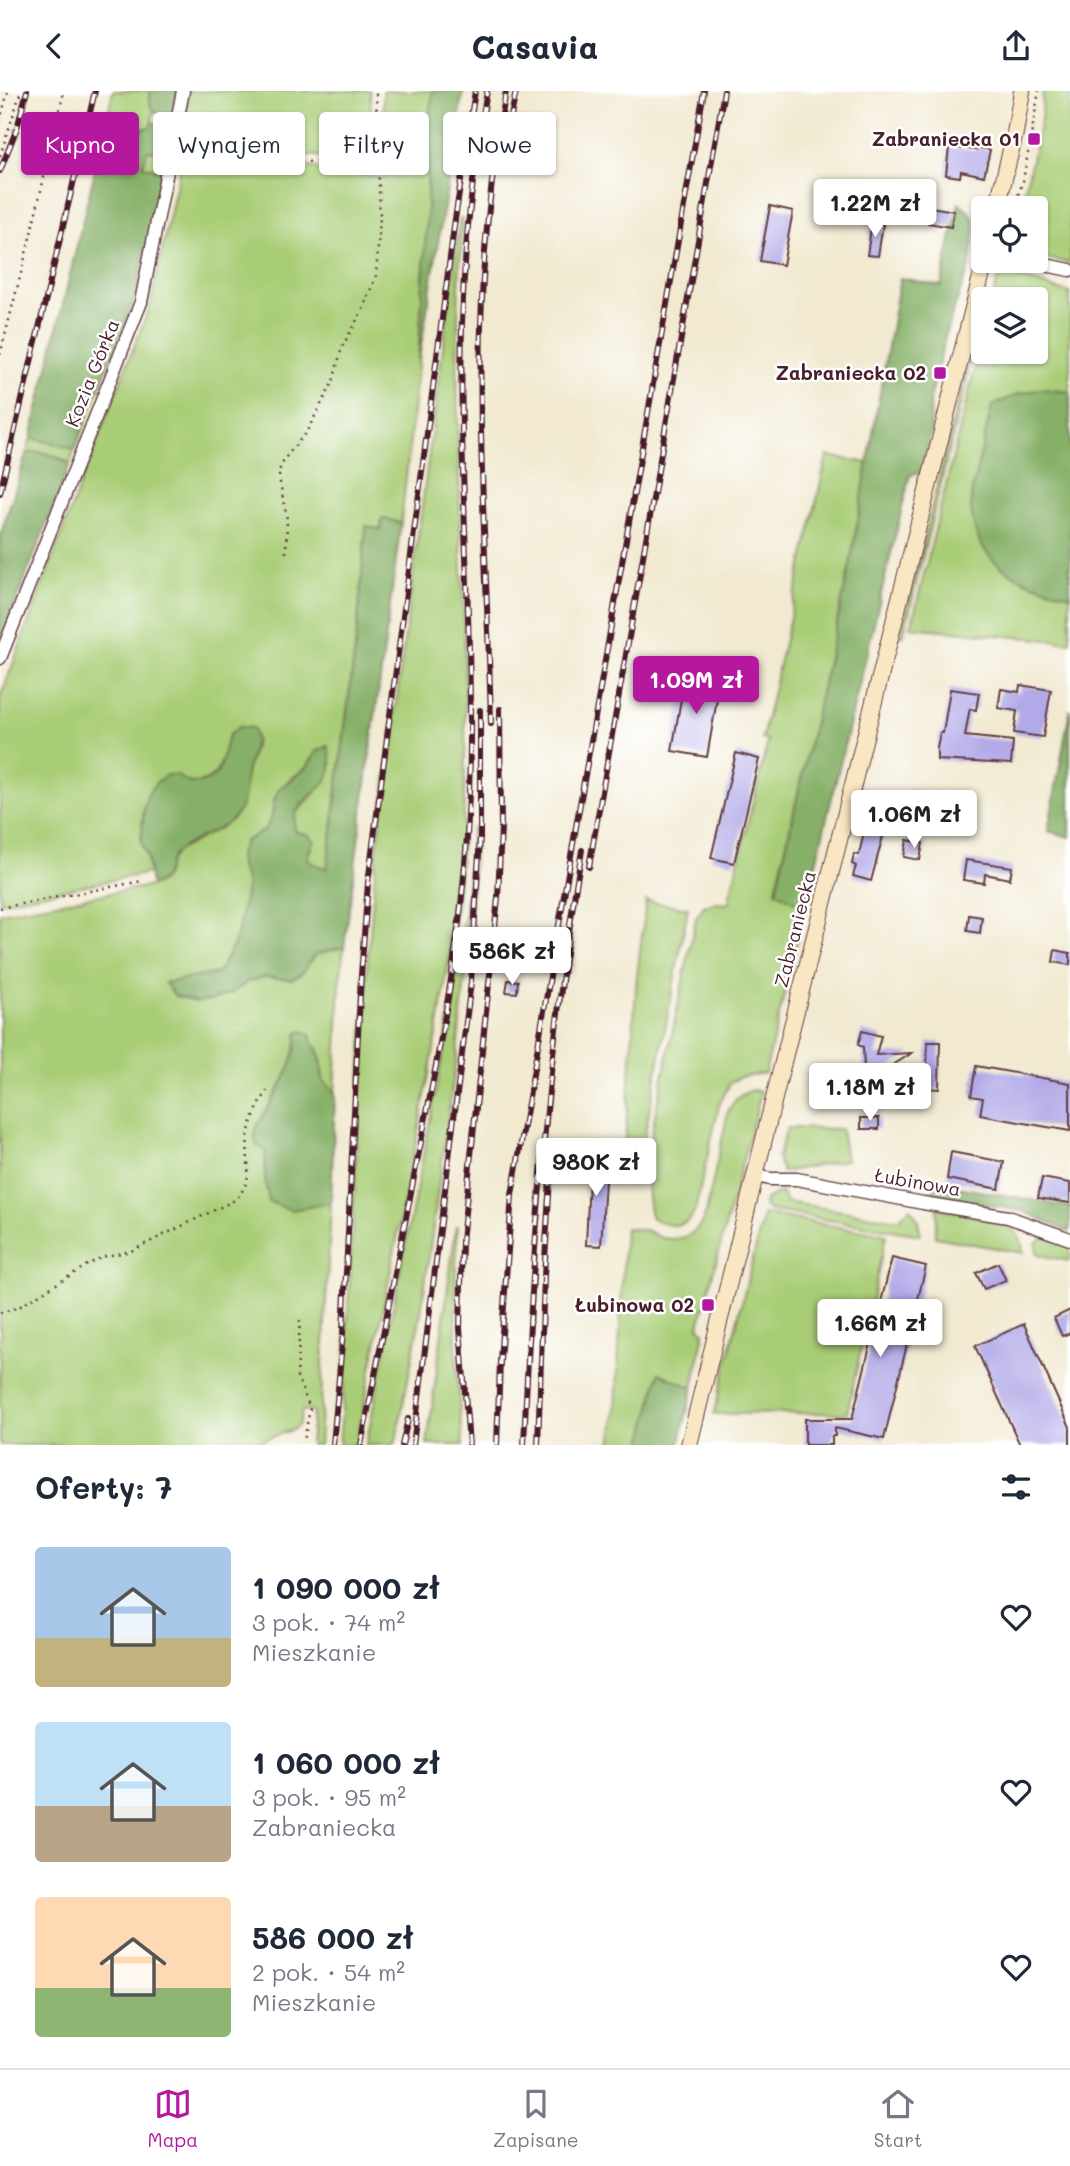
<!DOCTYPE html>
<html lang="pl">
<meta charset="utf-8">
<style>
body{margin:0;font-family:Mali,sans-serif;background:#f6f6f7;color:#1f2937;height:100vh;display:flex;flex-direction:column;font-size:26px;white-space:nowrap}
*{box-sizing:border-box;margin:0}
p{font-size:23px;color:#747a83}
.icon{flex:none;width:38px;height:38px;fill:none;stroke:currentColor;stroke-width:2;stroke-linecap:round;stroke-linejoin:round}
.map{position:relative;height:1354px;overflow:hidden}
.details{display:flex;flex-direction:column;background:#fff;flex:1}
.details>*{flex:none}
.hud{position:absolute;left:21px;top:21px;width:700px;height:63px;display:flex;gap:14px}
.controls{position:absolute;left:971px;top:105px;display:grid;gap:14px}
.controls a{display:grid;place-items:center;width:77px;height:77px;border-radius:7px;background:#fff;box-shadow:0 2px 5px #0004;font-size:35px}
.price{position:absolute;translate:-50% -60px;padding:0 16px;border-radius:7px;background:#fff;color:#222;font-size:23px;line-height:46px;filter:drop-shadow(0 2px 4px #0008)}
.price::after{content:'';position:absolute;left:50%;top:42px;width:21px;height:16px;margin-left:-10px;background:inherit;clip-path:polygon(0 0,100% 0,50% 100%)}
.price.selected{background:#b5179e;color:#fff}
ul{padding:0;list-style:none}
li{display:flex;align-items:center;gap:21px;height:175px;padding:0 35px}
li span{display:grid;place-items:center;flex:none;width:196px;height:140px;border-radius:7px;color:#555}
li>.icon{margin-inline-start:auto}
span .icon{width:84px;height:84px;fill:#fffc;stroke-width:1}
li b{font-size:30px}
h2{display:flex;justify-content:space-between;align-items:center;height:84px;padding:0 35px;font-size:30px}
.pill{padding:0 24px;border-radius:7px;background:#fff;box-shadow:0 2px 5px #0004;font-size:24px;line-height:63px}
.pill.selected{background:#b5179e;color:#fff}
header{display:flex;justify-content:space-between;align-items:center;height:91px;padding:0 35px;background:#fff;font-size:32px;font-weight:800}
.menu{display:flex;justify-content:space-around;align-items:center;height:98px;border-top:2px solid #e0e1e3;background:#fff;font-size:19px;color:#747a83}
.menu a{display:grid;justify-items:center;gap:4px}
.menu .selected{color:#b5179e}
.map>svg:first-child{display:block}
.green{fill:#a9cd76;stroke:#7a7650;stroke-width:2}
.forest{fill:#86b067;stroke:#686849;stroke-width:2}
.building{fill:#b2aae8}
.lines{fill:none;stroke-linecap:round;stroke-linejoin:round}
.street-casing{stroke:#633d44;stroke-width:15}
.secondary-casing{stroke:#633d44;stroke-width:18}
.path{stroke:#633d44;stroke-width:2.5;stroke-dasharray:2 5;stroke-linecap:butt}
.street{stroke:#fff;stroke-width:12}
.secondary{stroke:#f9e7c3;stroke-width:16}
.rail-casing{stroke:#4a1f2b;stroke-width:6}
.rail{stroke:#fff;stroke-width:3.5;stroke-dasharray:10;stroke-linecap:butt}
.poi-dot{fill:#b5179e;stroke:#fff;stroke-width:2.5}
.labels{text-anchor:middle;stroke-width:5;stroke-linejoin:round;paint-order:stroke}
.poi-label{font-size:19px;font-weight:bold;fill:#4a1f2b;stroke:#fff;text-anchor:end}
.street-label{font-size:19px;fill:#4a1f2b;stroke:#fff}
</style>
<header><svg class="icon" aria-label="back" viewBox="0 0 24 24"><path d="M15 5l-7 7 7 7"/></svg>Casavia<svg class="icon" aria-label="share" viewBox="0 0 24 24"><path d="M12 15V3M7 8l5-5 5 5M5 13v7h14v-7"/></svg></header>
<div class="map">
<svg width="1070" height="1354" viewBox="0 0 1070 1354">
<rect width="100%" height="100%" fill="#fff"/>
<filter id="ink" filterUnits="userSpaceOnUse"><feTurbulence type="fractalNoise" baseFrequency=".0143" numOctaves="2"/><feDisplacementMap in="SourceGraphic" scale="14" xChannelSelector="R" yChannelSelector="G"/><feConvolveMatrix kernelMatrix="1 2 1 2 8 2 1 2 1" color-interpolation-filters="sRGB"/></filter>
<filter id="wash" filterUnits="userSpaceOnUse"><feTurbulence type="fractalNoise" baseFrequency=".00686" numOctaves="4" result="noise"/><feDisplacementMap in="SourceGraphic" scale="28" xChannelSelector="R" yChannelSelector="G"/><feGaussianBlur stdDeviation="1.57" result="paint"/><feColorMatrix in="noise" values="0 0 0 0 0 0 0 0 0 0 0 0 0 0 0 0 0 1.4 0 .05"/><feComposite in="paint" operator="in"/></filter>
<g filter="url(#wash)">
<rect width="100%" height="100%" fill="#f1e9d0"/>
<g class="green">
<polygon points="113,0 150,0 150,14 154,20 151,37 144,37 134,49 131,59 100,58"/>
<polygon points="189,0 370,0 374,71 267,60 181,46"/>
<path d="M 383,0 L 433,0 L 428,31 L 427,126 L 418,274 L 401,432 L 382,427 L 381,439 L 366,435 L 357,542 L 327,779 L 312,772 L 307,766 L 293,732 L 295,723 L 321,695 L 316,661 L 307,676 L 288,690 L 274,710 L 272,725 L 265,739 L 253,746 L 240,775 L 247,792 L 238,841 L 234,853 L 218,882 L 166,892 L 231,902 L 250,890 L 265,886 L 292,888 L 302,882 L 316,863 L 344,856 L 340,890 L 335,1002 L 323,989 L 322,973 L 318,957 L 296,958 L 291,977 L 256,1037 L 255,1047 L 257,1055 L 266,1059 L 265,1090 L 292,1119 L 331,1112 L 319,1354 L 310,1354 L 313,1320 L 302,1320 L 298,1335 L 292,1339 L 248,1354 L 0,1354 L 0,822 L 150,795 L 162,790 L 166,785 L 169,771 L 177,760 L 222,736 L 242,714 L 243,692 L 256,649 L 229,644 C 223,669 218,698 185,691 L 144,717 L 141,752 L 147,765 L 149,782 L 0,811 L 0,608 L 78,399 L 150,215 L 182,69 L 198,60 L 385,87 Z"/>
<polygon points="1043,0 1070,0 1070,172 1036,165 1036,117 1018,117 1026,95 1041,29"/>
<polygon points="146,59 166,61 162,80 143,76"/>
<path d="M 460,127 L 463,128 C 446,331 473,533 463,736 C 457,846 435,954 414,1061 C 395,1159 376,1257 356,1354 L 339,1354 L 344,1294 L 365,904 L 377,757 Z"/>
<polygon points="1006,183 1070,202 1070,301 1040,298 1016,304 1024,490 1070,504 1070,551 911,536 983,244 984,261 1036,261 1036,208 993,208 997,190"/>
<polygon points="984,203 988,204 987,208 984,208 983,221 903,546 900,545"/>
<path d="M 31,347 L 75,358 L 70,373 C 58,364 39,358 26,364 Z"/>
<path d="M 827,365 L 869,372 L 850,474 L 776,799 L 805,817 L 765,982 L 740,986 L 730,992 L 719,1014 L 695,1120 C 686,1139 667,1136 652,1127 C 638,1085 659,1007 668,963 C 677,918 687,872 696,827 L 704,815 L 717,812 L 728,813 L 768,650 L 762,648 Z"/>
<polygon points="472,737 475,737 470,841 457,961 421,1222 395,1354 366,1354 444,958 463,840"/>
<polygon points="646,810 688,817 640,1069 636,1070 630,1066 625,1052 637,885"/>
<path d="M 753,999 L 761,1001 L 699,1235 L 704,1241 L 693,1297 L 659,1283 L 642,1354 L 611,1354 L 616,1318 L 625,1137 C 632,1138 641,1138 647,1140 C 653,1142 657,1146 663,1147 C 685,1151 699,1141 706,1122 L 728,1021 C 734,1009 740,1003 753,999 Z"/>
<polygon points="787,1037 841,1038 846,1069 782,1081 782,1078 777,1068"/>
<polygon points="781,1101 786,1111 898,1129 910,1117 917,1127 921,1144 768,1119 764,1114 765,1109"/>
<path d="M 937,1117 L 1005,1132 C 1017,1139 1023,1148 1023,1162 L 935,1146 Z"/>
<polygon points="764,1123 886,1144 847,1322 714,1323"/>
<path d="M 456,1135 L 458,1135 C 453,1208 455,1281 463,1354 L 427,1354 Z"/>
<polygon points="1042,1147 1048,1147 1070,1154 1070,1170 1037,1164 1036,1152"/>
</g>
<g class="forest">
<polygon points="150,0 177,0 173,23 167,25 154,20 150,14"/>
<polygon points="433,0 463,0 418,274 427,126 428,31"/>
<polygon points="152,31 166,35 169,43 166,61 147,59 143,75 162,80 136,204 75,358 31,347 100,58 131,59 134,49 144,37 150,37"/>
<polygon points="959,112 970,122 975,131 974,145 970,173 947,238 930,309 931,341 922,380 910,384 805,817 776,800 850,474 900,187 941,195"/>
<path d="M 1040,298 L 1070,301 L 1070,504 C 1017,490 971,473 971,410 C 971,399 975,388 977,378 C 982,357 987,336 992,315 L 1016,304 Z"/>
<polygon points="33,361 49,363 70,373 0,551 0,446 26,364"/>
<path d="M 382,427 L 401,432 L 344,856 L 316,863 L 302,882 L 292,888 L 265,886 L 250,890 L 231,902 L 212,909 L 197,911 L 175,905 L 165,892 L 218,882 L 234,853 L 238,841 L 247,792 L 240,775 L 239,763 L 245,750 L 265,739 L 272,725 L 274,710 L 279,698 L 307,676 L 316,661 L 328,655 C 330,664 333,673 330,682 C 323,704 286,711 296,741 L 307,743 L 314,749 L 307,766 L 312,772 L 327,778 L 357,542 L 366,435 L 381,439 Z"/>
<polygon points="1070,619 1070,746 1048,740"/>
<path d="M 239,636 L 253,637 C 258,653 251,663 247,679 C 244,691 245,706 241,716 C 230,740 198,743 179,759 C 161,773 176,783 151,795 L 147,765 L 141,752 L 144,717 L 148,702 L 157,691 L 166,684 L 177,684 C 185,691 192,694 203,691 C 228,684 220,657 230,643 C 232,640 236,639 239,636 Z"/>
<path d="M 302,940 L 309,942 L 320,966 L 323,989 L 335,1002 L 331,1112 L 292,1119 L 269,1111 L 265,1090 L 266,1060 L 257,1055 L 255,1047 L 256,1037 C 273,1005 296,979 297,942 Z"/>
<polygon points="935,1092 1070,1116 1070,1141 1023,1120 932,1105"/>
<polygon points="659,1282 693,1297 679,1354 642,1354"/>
</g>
<g id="blocks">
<g class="building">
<polygon points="949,56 976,59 977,56 990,59 984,85 961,80 960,86 946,84"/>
<polygon points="770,115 793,120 783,174 760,170"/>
<polygon points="931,116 954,120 951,136 928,132"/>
<polygon points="872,131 883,133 878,165 867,164"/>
<polygon points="685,585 720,591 707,666 672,660"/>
<polygon points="1020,594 1051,599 1043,646 1014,642 1017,620 998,617 1001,598 1019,601"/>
<polygon points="950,598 979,602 976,619 970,618 969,622 965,645 1013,650 1011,673 937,669 937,657 940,642 943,642"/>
<polygon points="736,662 759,668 734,772 711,767"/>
<polygon points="864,741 883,745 871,790 853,785 856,775 852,773 854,763 859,764"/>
<polygon points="907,749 923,752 920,769 904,766"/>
<polygon points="966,769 1012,776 1010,788 985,783 984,792 963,789"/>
<polygon points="969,824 982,826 980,842 967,840"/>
<polygon points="1055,859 1070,862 1070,874 1053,871"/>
<polygon points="508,889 518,890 517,902 506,901"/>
<polygon points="862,940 881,945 876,964 912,962 885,979 886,1000 875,1001 874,997 865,998 863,956 858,954"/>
<polygon points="928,951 940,951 939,998 926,997"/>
<polygon points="976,975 1070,992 1070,1040 980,1024 983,1007 971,1005"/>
<rect x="861" y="1027" width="18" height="11"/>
<polygon points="593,1057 607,1057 601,1155 586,1154 589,1088 590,1082 592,1082"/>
<polygon points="951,1061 1004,1071 999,1098 947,1088"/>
<polygon points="1042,1087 1070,1092 1070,1112 1038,1107"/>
<polygon points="892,1167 926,1175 884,1348 835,1337 835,1345 832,1345 832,1354 805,1354 805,1328 852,1328"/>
<polygon points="998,1172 1006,1189 984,1198 976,1182"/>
<polygon points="1070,1219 1070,1242 1062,1245 1054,1227"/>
<polygon points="1024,1233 1070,1336 1070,1354 1020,1354 975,1255"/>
</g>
</g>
</g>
<g filter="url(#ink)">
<use href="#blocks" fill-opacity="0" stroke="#633d44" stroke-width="2"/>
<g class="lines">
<defs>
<g id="street">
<polyline points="1026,170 1070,179"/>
<polyline points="0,567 141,211 183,0"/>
<polyline points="756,1085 770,1088 797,1088 923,1112 1008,1126 1070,1148"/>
</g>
<g id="secondary">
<polyline points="997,117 1015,42 1022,0"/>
<polyline points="689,1354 778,991 985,170"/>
</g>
</defs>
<use href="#street" class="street-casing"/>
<use href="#secondary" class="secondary-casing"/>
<g class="path">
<polyline points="0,30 8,0"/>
<polyline points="183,55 311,71 378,73"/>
<polyline points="0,65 21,0"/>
<polyline points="1014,117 1023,90 1039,0"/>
<polyline points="0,264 29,151 64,0"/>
<polyline points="286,462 287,428 279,386 280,377 286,366 307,340 333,291 342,256 363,218 376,185 380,127 376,0"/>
<polyline points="0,817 142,790"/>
<path d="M 0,1222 L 19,1216 L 89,1173 L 102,1166 L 131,1160 L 235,1109 C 256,1087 245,1071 248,1046 C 250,1030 259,1014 267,1000"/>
<polyline points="300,1229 297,1286 310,1317 304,1350"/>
</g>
<use href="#street" class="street"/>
<use href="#secondary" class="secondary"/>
<defs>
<g id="rail">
<polyline points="510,31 516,0"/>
<polyline points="0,80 17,37 27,0"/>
<polyline points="0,402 95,0"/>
<path d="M 491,633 C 488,500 478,367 481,233 C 483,155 492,77 506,0"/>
<polyline points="589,776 724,0"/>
<polyline points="333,1354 343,1241 361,884 368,792 455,128 475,0"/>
<path d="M 361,1354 C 380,1260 398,1166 417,1071 C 440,957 463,842 468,726 C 476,561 458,396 462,232 C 464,154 473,76 487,0"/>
<polyline points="402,1354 408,1328"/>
<polyline points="413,1354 471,891 480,746 480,619"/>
<polyline points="469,1354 460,1237 462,1150 498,807 501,735 500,618"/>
<polyline points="497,1354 500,1270 512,1104 704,0"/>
<path d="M 524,1354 C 532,1154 548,956 582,759"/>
<polyline points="538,1354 544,1185 550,1088"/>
</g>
</defs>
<use href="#rail" class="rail-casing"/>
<use href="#rail" class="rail"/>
</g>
</g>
<g class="poi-dot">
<rect x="1027" y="41" width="14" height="14" rx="3.5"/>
<rect x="933" y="275" width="14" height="14" rx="3.5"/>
<rect x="701" y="1207" width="14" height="14" rx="3.5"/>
</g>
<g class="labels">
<g class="poi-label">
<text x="1020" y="55">Zabraniecka 01</text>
<text x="926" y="289">Zabraniecka 02</text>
<text x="694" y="1221">Łubinowa 02</text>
</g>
<g class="street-label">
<text transform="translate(92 282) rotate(-68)" y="7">Kozia Górka</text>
<text transform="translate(795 838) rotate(-76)" y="7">Zabraniecka</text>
<text transform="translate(918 1091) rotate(10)" y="7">Łubinowa</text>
</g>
</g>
</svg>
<div class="controls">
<a><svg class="icon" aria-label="locate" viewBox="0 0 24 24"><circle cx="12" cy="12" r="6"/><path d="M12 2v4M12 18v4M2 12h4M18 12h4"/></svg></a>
<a><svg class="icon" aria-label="layers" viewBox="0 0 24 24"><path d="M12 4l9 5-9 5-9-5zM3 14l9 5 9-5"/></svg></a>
</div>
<b class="price" style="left:875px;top:148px">1.22M zł</b>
<b class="price selected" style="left:696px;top:625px">1.09M zł</b>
<b class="price" style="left:914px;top:759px">1.06M zł</b>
<b class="price" style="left:512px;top:896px">586K zł</b>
<b class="price" style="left:870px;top:1032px">1.18M zł</b>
<b class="price" style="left:596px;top:1107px">980K zł</b>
<b class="price" style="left:880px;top:1268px">1.66M zł</b>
<div class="hud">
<a class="pill selected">Kupno</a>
<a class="pill">Wynajem</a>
<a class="pill">Filtry</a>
<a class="pill">Nowe</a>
</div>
</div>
<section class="details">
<h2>Oferty: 7<svg class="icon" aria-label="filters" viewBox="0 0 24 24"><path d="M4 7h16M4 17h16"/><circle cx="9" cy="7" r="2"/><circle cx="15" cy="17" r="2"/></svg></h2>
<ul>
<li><span style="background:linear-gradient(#a9c7e8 65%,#c2b280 0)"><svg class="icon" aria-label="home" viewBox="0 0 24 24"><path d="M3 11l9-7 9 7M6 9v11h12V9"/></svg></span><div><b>1 090 000 zł</b><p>3 pok. · 74 m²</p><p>Mieszkanie</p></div><svg class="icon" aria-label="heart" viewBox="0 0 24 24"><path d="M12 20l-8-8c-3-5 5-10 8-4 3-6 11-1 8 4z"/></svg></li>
<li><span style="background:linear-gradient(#bfe0f5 60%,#b9a48a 0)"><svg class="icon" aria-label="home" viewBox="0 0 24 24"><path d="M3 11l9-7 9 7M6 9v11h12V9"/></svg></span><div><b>1 060 000 zł</b><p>3 pok. · 95 m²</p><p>Zabraniecka</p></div><svg class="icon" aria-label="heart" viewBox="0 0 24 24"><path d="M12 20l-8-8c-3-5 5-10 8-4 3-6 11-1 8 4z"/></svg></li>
<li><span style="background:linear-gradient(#ffd9b3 65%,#8fb573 0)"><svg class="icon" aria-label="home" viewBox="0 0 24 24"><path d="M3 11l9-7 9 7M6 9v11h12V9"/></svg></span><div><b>586 000 zł</b><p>2 pok. · 54 m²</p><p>Mieszkanie</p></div><svg class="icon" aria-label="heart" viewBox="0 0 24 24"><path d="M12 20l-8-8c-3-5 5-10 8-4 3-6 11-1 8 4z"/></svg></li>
</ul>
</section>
<nav class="menu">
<a class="selected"><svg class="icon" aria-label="map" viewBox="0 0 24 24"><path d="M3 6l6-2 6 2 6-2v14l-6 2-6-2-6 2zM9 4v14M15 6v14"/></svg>Mapa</a>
<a><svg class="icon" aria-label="saved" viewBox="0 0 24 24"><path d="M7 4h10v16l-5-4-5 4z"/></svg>Zapisane</a>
<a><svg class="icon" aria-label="home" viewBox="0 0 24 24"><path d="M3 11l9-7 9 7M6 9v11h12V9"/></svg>Start</a>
</nav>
